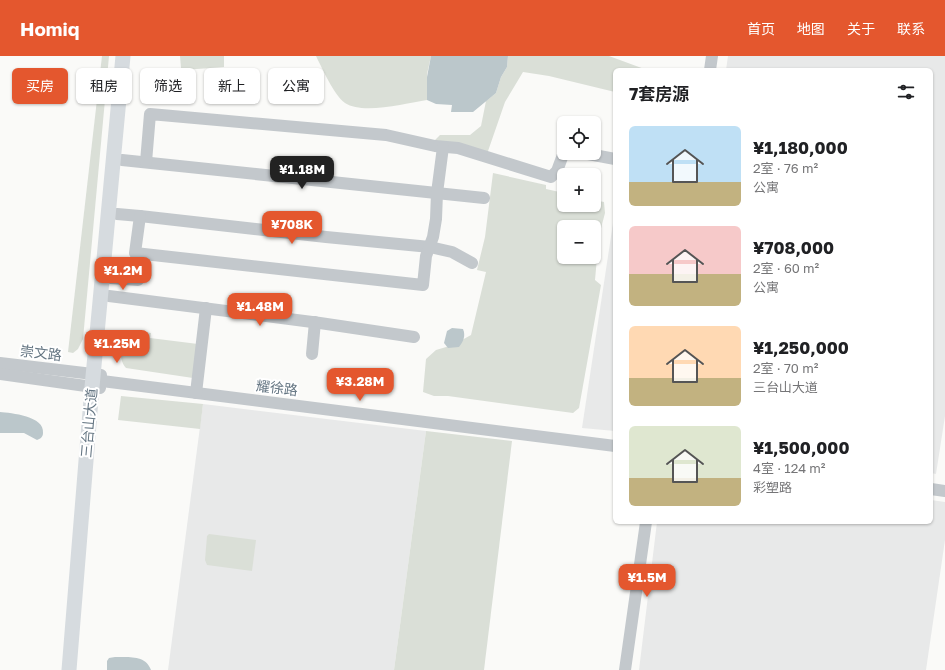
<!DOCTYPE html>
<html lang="zh">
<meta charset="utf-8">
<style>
body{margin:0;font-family:"Golos Text","Noto Sans SC",sans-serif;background:#f6f6f6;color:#202124;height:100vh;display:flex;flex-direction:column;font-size:15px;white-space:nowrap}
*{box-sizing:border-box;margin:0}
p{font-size:13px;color:#757577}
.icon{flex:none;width:22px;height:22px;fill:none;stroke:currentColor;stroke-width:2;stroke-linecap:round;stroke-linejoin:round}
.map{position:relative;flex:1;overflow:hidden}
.panel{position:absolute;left:613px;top:12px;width:320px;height:456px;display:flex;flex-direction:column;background:#fff;border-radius:6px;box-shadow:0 1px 3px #0004}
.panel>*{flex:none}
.banner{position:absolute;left:12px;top:12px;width:380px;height:36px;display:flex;gap:8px}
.tools{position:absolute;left:557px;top:60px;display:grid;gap:8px}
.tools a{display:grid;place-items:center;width:44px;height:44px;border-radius:6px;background:#fff;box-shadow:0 1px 3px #0004;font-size:20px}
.price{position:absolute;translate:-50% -34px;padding:0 9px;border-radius:8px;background:#e4572e;color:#fff;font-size:13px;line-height:26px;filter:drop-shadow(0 1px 2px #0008)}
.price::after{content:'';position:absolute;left:50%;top:24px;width:12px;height:9px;margin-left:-6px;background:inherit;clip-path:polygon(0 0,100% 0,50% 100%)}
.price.current{background:#222;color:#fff}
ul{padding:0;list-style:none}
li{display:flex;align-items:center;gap:12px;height:100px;padding:0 16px}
li span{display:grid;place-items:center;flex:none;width:112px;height:80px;border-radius:6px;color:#555}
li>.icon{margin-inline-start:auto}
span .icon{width:48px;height:48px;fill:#fffc;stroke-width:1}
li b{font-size:17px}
h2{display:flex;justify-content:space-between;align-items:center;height:48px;padding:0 16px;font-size:17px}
.pill{padding:0 14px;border-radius:6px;background:#fff;box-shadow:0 1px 3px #0004;font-size:14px;line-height:36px}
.pill.current{background:#e4572e;color:#fff}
header{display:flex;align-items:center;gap:24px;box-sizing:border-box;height:56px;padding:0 20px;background:#e4572e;color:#fff}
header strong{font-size:19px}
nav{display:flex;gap:22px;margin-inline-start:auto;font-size:14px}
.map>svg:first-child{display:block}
.built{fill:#e8e9e9}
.green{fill:#dadfd7;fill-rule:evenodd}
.water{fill:#bbc7cb}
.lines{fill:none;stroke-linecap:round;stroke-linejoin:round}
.minor{stroke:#c3c8cc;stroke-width:12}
.major{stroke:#d6dbdf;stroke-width:15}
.labels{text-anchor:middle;stroke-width:4;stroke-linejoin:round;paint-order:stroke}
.street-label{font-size:14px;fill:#657683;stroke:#fff}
</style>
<header>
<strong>Homiq</strong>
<nav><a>首页</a><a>地图</a><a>关于</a><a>联系</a></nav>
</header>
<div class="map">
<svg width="945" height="614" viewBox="0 0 945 614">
<rect width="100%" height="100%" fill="#fafaf8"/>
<g class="built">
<polygon points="728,0 945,0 945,360 936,418 931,417 931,14 726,14"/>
<polygon points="615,154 615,375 582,372"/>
<polygon points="203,348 426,375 394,614 168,614"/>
<polygon points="931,444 945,446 945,484 926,614 639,614 657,466 931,466"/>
</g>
<g class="green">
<polygon points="102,0 109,0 83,283 78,293 73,297 68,296"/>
<polygon points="180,0 224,0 224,11 183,14 181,12"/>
<path d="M 316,0 L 431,0 L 427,18 L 427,44 C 406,47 363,59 345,47 C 334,39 322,12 316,0 Z"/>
<polygon points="508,0 609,0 647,14 615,14 615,36 549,20 523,16 505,46 487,98 433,86 440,79 470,79 481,70 486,45 496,37 501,21 507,11"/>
<path d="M 493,117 L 546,129 L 546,133 L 564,137 L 564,149 L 594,149 L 594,144 L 604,146 L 605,157 L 599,180 L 595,224 L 601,229 L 579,352 L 573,357 L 448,340 L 434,340 L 423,336 L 426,303 L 436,294 L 453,289 L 471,279 L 486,216 L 477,214 L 485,181 ZM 564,171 L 594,171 L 594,201 L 564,201 Z"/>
<path d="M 124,274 L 151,277 L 150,282 L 198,288 L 193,322 L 126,312 C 117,302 122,286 124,274 Z"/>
<polygon points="121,340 203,348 200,373 118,364"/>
<polygon points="426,375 512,385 484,614 394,614"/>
<polygon points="209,478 256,484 252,515 207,509 205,504 207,480"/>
</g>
<g class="water">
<polygon points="431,0 508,0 507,11 501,21 496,37 473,56 451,56 452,49 436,48 427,44 427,21"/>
<path d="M 452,272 L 463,273 C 466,280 463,286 459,291 L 448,292 L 444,287 L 447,275 Z"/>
<path d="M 0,356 C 11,357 45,360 43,377 C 43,381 40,383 37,384 L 24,377 L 0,377 Z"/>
<path d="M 115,601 C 129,601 146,599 151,614 L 107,614 L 107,605 L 109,602 Z"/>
</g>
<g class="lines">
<g class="minor">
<polyline points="710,14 712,0"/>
<polyline points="583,97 615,103"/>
<polyline points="122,104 484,142"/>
<polyline points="146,106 150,58 386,79 435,90 458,92 551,121 557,115 564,96"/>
<polyline points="117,158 140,160 326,181 430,191 452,196 472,207"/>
<polyline points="140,160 135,197 423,229 426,200 433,181 436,163 437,137 443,91"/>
<polyline points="111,222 138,224"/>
<polyline points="109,240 320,267 414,281"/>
<polyline points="312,298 315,266"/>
<polyline points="0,307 101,319"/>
<polyline points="0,318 100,332"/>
<polyline points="102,325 615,390"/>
<polyline points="196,337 206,252"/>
<polyline points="931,433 945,435"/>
<polyline points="625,614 646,466"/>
</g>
<polyline class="major" points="69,614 92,331 123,0"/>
</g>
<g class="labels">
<g class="street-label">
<text transform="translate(41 297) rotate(7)" y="5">崇文路</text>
<text transform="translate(277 332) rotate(7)" y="5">耀徐路</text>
<text transform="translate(89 367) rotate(-85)" y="5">三台山大道</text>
</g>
</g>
</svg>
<div class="tools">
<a><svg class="icon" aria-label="locate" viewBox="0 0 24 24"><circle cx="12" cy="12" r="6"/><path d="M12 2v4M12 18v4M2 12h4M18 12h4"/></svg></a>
<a>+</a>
<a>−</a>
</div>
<b class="price current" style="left:302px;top:134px">¥1.18M</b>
<b class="price" style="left:292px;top:189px">¥708K</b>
<b class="price" style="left:123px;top:235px">¥1.2M</b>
<b class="price" style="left:260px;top:271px">¥1.48M</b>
<b class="price" style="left:117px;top:308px">¥1.25M</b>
<b class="price" style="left:360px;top:346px">¥3.28M</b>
<b class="price" style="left:647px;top:542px">¥1.5M</b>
<div class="banner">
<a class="pill current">买房</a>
<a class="pill">租房</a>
<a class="pill">筛选</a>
<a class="pill">新上</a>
<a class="pill">公寓</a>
</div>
<section class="panel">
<h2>7套房源<svg class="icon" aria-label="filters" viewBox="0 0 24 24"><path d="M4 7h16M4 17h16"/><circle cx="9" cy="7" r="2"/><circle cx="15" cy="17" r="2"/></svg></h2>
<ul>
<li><span style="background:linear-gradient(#bfe0f5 70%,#c2b280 0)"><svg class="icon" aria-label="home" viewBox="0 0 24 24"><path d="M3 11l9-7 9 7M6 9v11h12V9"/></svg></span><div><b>¥1,180,000</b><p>2室 · 76 m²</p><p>公寓</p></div></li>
<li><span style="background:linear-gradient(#f6c9c9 60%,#c2b280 0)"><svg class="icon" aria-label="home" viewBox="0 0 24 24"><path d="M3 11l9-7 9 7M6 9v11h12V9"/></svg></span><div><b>¥708,000</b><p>2室 · 60 m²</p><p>公寓</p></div></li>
<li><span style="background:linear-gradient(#ffd9b3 65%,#c2b280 0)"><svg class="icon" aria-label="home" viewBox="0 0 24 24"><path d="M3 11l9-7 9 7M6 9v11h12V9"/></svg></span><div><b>¥1,250,000</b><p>2室 · 70 m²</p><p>三台山大道</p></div></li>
<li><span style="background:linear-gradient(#dfe7d0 65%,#c2b280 0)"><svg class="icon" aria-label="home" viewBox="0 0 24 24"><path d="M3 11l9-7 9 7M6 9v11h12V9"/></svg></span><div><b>¥1,500,000</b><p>4室 · 124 m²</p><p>彩塑路</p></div></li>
</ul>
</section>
</div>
